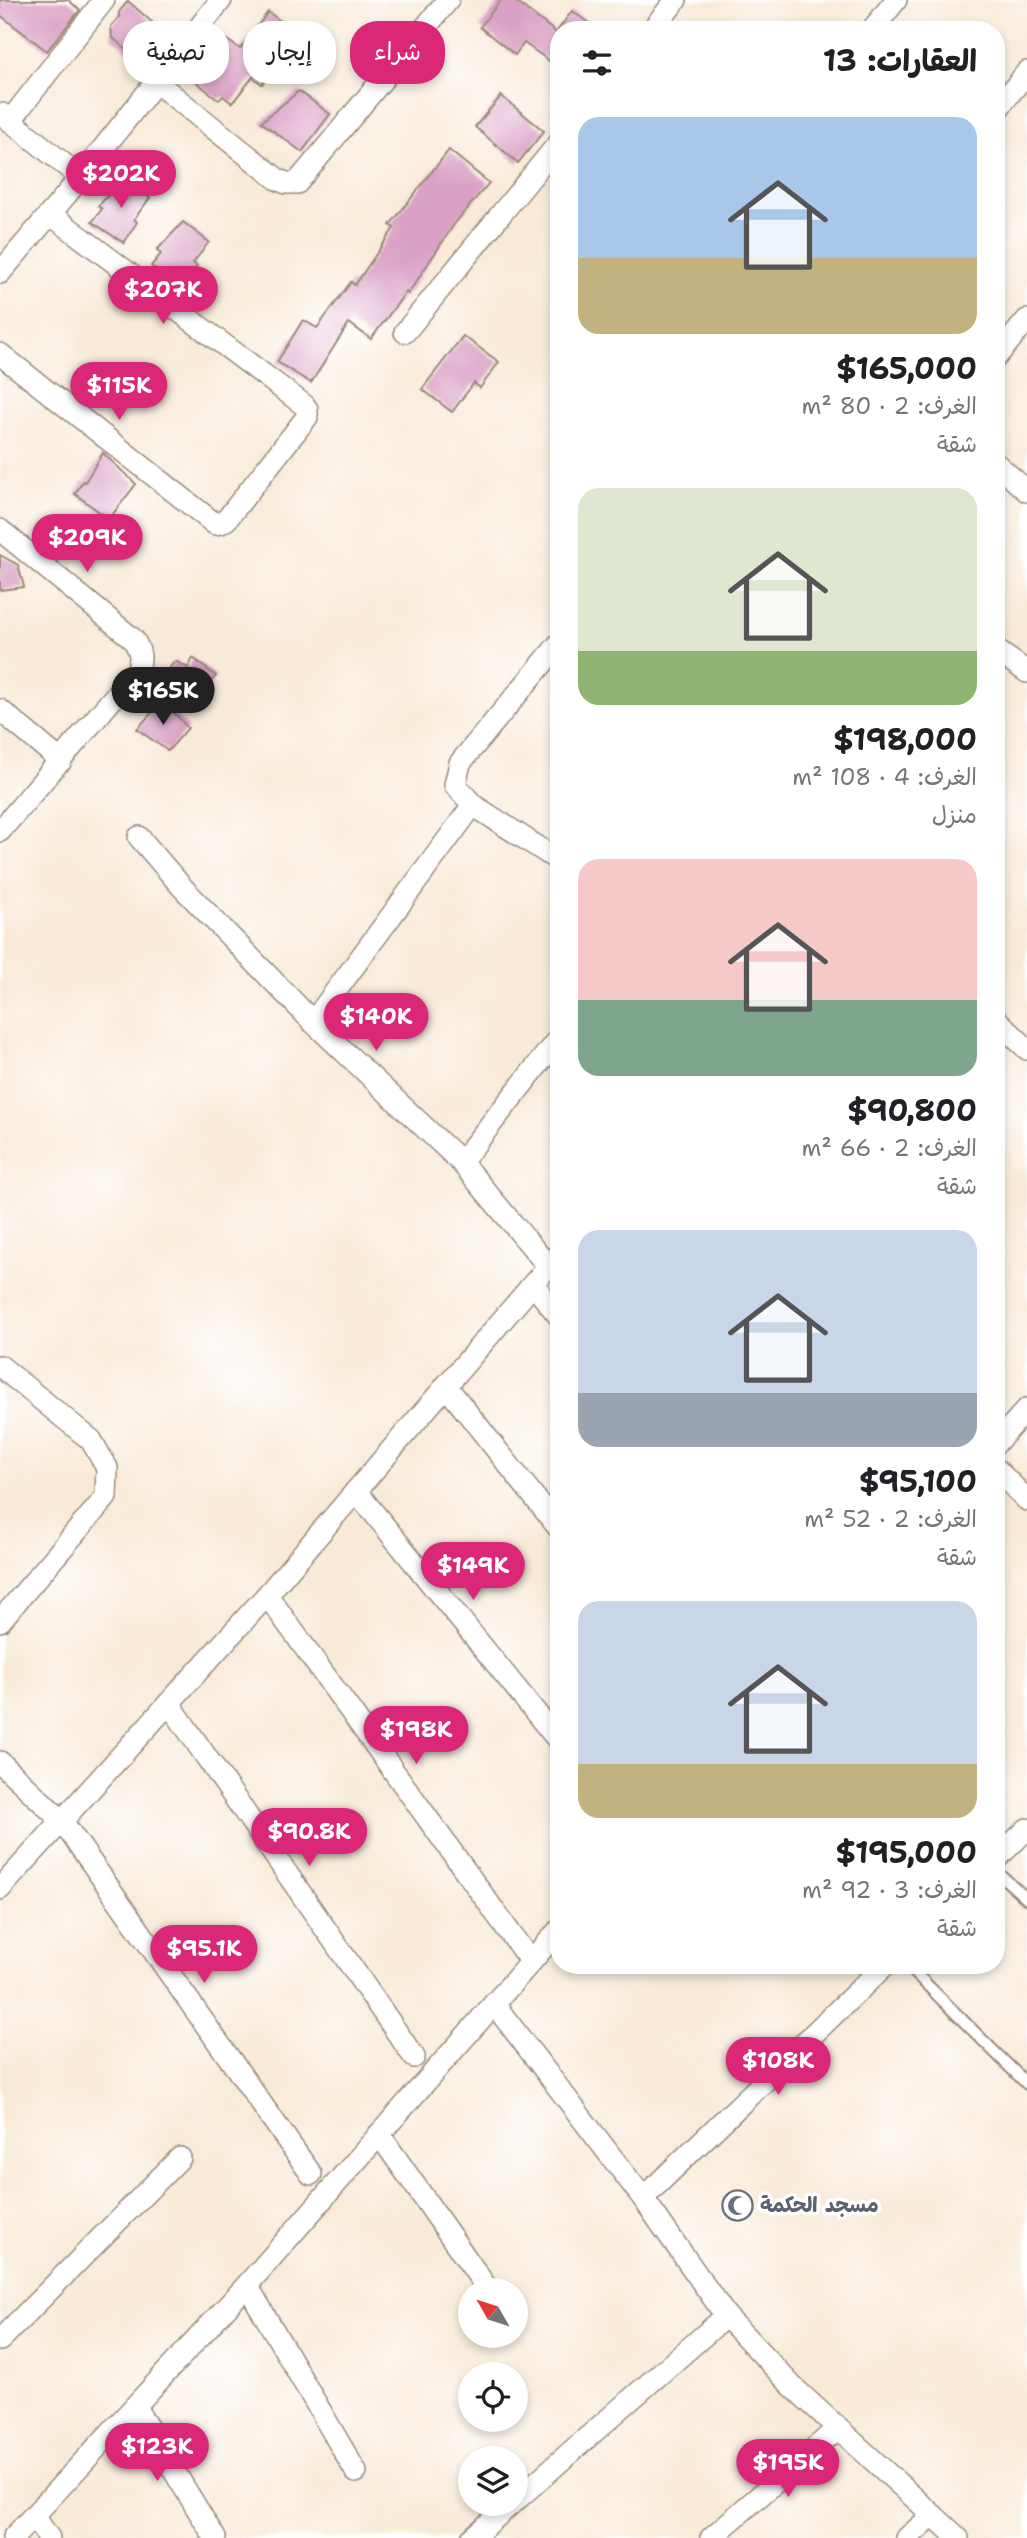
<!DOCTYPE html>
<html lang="ar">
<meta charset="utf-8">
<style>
body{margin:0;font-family:"Shantell Sans","Playpen Sans Arabic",sans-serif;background:#f2f2f2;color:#202124;direction:rtl;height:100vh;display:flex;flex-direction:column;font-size:26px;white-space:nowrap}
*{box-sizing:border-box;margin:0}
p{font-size:23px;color:#757577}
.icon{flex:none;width:38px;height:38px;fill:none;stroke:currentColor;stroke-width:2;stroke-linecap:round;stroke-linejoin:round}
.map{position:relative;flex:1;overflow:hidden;direction:ltr}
.sheet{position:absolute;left:550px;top:21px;width:455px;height:1953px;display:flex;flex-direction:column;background:#fff;border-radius:28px;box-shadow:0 4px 10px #0003;direction:rtl}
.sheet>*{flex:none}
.hud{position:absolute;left:21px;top:21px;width:424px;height:63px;direction:rtl;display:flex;gap:14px}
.needle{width:46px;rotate:309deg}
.buttons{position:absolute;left:458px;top:2278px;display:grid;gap:14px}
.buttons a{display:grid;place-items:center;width:70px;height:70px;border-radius:50%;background:#fff;box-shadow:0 4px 10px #0003;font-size:35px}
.price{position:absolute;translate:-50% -60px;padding:0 16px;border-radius:24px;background:#db2777;color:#fff;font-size:23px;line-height:46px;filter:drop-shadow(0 2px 4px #0008)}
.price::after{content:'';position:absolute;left:50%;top:42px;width:21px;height:16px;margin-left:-10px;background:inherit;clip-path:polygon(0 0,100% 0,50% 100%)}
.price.on{background:#222;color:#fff}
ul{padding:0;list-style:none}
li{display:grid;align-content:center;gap:14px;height:371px;padding:0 28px}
li span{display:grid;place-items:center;height:217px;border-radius:21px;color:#555}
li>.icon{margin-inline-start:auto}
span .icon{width:126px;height:126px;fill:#fffc;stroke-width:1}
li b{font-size:30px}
h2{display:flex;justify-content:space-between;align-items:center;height:84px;padding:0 28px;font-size:30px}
.chip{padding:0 24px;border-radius:28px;background:#fff;box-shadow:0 4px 10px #0003;font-size:24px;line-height:63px}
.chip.on{background:#db2777;color:#fff}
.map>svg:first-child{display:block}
.building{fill:#daa0c5}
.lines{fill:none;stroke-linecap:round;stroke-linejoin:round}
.service-casing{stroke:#9a8a7b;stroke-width:14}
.minor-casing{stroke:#9a8a7b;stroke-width:24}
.service{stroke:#fff;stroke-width:10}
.minor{stroke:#fff;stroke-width:21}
.labels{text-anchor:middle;stroke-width:7;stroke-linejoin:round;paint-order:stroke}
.worship-label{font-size:21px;font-weight:bold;fill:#5b616d;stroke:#fff;text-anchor:start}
</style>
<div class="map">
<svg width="1027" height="2538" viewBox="0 0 1027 2538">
<rect width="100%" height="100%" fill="#fff"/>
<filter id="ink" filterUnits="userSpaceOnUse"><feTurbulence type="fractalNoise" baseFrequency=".0143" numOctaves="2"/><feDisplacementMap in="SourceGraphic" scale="14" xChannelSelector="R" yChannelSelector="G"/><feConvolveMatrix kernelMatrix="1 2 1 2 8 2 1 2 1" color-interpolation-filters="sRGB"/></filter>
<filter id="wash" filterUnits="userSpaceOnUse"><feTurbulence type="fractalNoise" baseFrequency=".00686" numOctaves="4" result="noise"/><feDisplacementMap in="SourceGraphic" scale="28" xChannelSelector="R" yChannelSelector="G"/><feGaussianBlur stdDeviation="1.57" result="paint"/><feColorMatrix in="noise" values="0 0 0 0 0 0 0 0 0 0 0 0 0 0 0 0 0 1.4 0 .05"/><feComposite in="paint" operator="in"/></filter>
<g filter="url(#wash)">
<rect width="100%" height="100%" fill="#f8ead8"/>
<g id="blocks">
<g class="building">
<polygon points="0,0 68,0 80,10 47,51 0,15"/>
<polygon points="501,0 514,0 558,34 558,67 524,43 515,55 480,27"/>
<polygon points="128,1 153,23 145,32 150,42 136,58 112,37 111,26 119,17 119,12"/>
<polygon points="572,11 599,30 558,30"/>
<polygon points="268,12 301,36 262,84 253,77 232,103 223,96 219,100 182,71 214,31 240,49"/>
<polygon points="299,91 330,114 302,152 261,122"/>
<polygon points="501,96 544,131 518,163 475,127"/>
<polygon points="449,150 489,183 455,223 408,294 406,292 371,339 349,323 311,383 277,362 303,320 317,328 351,282 355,285 394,228 390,225"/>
<polygon points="124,178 150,198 134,219 137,222 124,243 92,222 102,209 98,206"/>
<polygon points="183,222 209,242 193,263 197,266 181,286 151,266 161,254 157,250"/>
<polygon points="463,336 499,362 480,388 474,383 452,412 422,389"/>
<polygon points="103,453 136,484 109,519 75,494 83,481 85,482"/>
<polygon points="0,555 18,565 24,587 0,590"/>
<polygon points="193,658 216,676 207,686 211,688 201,705 165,684 170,673 167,671 175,661 188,668"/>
<polygon points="163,700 188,728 168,751 137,729"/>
</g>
</g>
</g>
<g filter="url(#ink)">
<use href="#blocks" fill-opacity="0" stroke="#9a8a7b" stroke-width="2"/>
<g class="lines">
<defs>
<g id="service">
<polyline points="996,1871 1027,1899"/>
<polyline points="907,1965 1027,2084"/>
</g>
<g id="minor">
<polyline points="652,30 676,0"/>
<polyline points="872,30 896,0"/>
<polyline points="156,82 277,179 286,183 297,183 448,0"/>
<polyline points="996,111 1027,72"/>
<polyline points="2,114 80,177"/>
<polyline points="10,121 104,0"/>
<polyline points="0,273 66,195 221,0"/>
<polyline points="405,332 558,144"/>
<polyline points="0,354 215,524 221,523 227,519 307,417 307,409 304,405 50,214"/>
<polyline points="996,357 1027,320"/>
<polyline points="996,464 1027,491"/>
<path d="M 0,530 L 133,639 C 140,650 142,657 138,669 L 0,831"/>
<polyline points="558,645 460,763 455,785 473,805 558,860"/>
<polyline points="996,650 1027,672"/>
<polyline points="0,710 61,761"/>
<polyline points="139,837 182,887 313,1022 461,1162 548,1266"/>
<polyline points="996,1019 1027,1049"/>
<polyline points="313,1022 473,805"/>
<polyline points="461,1162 558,1039"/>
<polyline points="533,1284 558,1315"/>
<polyline points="0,1366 91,1440 107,1468 106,1497 0,1621"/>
<polyline points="446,1386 558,1527"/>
<polyline points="996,1443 1027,1409"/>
<polyline points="996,1469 1027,1500"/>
<polyline points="356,1491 558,1740"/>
<polyline points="267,1595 531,1962"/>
<polyline points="169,1703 414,2057"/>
<polyline points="0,1762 62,1821 311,2174"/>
<polyline points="996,1859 1027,1829"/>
<polyline points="0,1889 267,1595 558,1255"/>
<polyline points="494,2004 643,2198 726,2316 792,2386 958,2538"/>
<polyline points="379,2134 489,2291"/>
<polyline points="643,2198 885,1965"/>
<polyline points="247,2285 356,2472"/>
<polyline points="0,2340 180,2158"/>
<polyline points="135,2407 215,2538"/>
<polyline points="516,2500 726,2316"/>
<polyline points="34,2516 49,2538"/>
<polyline points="13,2538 247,2285 558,1931"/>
<polyline points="472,2538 511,2504"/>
<polyline points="711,2538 837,2429"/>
<polyline points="907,2538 933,2515"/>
</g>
</defs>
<use href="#service" class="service-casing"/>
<use href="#minor" class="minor-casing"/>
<use href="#service" class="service"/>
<use href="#minor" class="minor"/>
</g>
</g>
<defs>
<symbol id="mosque-ring" viewBox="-11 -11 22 22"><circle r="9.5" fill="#fff" stroke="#6b7280" stroke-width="1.5"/><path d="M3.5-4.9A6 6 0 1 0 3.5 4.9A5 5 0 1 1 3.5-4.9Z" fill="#6b7280"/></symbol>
</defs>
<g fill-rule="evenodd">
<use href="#mosque-ring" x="720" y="2188" width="35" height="35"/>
</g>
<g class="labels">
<g class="worship-label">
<text x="760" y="2212">مسجد الحكمة</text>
</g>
</g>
</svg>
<div class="buttons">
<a><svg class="needle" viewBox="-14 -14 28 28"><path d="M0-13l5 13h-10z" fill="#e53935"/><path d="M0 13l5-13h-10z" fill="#757577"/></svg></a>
<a><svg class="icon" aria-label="locate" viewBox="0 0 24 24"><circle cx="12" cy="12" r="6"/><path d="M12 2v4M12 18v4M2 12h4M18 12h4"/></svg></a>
<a><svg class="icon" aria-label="layers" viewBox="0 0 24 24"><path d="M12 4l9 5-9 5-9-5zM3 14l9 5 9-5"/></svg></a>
</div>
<b class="price" style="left:121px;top:210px">$202K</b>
<b class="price" style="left:163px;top:326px">$207K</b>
<b class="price" style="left:119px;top:422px">$115K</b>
<b class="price" style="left:87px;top:574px">$209K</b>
<b class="price on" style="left:163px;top:727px">$165K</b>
<b class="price" style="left:376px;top:1053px">$140K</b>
<b class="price" style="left:473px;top:1602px">$149K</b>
<b class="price" style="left:416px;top:1766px">$198K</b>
<b class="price" style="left:309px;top:1868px">$90.8K</b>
<b class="price" style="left:204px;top:1985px">$95.1K</b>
<b class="price" style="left:778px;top:2097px">$108K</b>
<b class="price" style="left:157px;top:2483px">$123K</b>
<b class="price" style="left:788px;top:2499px">$195K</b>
<div class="hud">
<a class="chip on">شراء</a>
<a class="chip">إيجار</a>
<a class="chip">تصفية</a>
</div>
<section class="sheet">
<h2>العقارات: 13<svg class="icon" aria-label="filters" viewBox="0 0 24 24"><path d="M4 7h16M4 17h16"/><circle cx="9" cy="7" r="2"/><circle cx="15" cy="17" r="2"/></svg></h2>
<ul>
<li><span style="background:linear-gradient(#a9c7e8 65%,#c2b280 0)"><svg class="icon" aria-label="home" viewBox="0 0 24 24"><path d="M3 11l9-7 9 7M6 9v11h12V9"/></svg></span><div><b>$165,000</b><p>الغرف: 2 · 80 m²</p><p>شقة</p></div></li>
<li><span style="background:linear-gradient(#dfe7d0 75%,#8fb573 0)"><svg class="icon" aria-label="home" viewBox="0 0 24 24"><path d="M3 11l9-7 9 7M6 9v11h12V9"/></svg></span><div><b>$198,000</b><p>الغرف: 4 · 108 m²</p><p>منزل</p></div></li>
<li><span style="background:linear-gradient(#f6c9c9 65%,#7fa58c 0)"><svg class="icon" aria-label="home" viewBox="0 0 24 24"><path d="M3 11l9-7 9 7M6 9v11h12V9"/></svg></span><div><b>$90,800</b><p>الغرف: 2 · 66 m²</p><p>شقة</p></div></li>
<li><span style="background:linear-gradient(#c9d6e8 75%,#9aa5b1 0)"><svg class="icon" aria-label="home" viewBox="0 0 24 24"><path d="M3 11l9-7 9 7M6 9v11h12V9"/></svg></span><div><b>$95,100</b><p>الغرف: 2 · 52 m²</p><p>شقة</p></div></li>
<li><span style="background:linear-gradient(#c9d6e8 75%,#c2b280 0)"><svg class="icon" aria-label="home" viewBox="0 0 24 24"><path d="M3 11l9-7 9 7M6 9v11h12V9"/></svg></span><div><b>$195,000</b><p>الغرف: 3 · 92 m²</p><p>شقة</p></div></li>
</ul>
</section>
</div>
